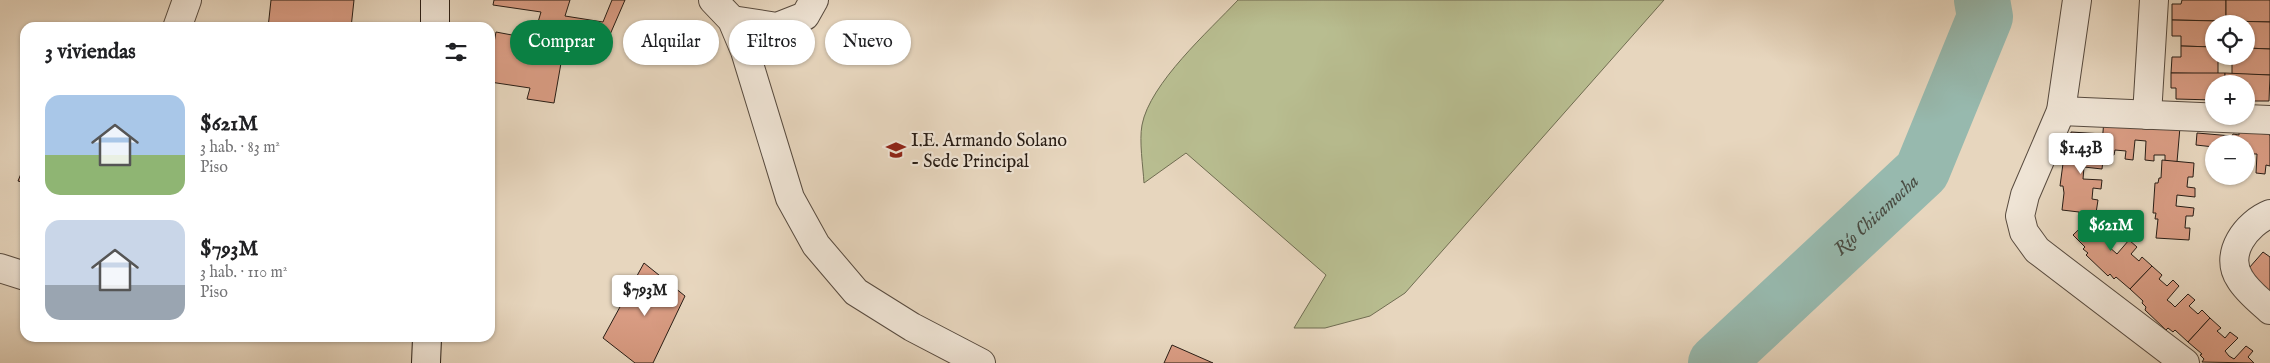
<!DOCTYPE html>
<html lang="es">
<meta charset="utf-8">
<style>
body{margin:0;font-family:"IM FELL English",serif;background:#f2f2f2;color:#202124;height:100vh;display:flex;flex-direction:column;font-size:19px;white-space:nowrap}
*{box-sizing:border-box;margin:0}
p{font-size:16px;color:#757577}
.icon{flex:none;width:28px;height:28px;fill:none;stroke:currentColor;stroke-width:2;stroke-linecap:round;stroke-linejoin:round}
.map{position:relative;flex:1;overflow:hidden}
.side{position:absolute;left:20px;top:22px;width:475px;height:320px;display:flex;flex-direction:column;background:#fff;border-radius:15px;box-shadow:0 1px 4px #0004}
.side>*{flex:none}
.banner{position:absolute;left:510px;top:20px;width:475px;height:45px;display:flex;gap:10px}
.buttons{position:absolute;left:2205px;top:15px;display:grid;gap:10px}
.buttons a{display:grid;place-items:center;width:50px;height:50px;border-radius:50%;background:#fff;box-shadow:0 1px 4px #0004;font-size:25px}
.price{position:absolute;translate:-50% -42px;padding:0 11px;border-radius:5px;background:#fff;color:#222;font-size:16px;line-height:32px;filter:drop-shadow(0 1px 2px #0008)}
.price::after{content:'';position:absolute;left:50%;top:30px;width:15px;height:11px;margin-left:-8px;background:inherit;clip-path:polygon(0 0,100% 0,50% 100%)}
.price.current{background:#0b8043;color:#fff}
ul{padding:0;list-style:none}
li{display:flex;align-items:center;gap:15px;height:125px;padding:0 25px}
li span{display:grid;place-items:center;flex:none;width:140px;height:100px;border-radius:15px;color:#555}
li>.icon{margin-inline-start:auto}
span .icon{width:60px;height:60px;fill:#fffc;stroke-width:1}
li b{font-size:21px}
h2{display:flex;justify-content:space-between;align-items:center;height:60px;padding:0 25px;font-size:21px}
.pill{padding:0 18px;border-radius:22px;background:#fff;box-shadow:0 1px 4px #0004;font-size:18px;line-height:45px}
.pill.current{background:#0b8043;color:#fff}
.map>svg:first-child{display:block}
.green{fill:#b8bd90;stroke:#706d52}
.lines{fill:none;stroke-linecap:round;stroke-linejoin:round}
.river{stroke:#97b9ae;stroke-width:56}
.building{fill:#d99c83;stroke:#281d15}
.minor-casing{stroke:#584b3f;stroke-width:30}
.secondary-casing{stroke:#281d15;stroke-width:30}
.minor{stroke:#efe4d5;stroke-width:28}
.secondary{stroke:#efe4d5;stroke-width:28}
.labels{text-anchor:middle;stroke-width:4.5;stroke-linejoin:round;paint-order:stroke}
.poi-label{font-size:18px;fill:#281d15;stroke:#efe4d5;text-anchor:start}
.water-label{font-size:19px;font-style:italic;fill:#494c43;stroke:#efe4d5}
</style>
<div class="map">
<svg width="2270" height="363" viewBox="0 0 2270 363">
<rect width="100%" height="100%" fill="#e7d6be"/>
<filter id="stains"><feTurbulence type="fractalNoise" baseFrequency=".004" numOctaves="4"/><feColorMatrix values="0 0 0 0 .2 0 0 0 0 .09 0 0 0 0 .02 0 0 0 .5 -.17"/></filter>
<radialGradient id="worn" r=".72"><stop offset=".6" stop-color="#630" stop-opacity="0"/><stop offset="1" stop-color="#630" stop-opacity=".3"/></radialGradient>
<path class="green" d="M 1238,0 L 1664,0 L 1405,293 L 1370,316 L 1325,328 L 1294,328 L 1326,275 L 1186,153 L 1144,183 C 1143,166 1139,141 1142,125 C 1150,83 1209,31 1238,0 Z"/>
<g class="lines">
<path class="river" id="s1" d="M 1716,363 L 1922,171 L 1985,17 L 1982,0"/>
</g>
<g class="building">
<polygon points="271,0 354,0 351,28 268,28"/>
<polygon points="494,0 570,0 565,16 603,22 612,0 625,0 602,53 564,46 554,103 527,99 530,88 490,82 490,64 496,32 533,39 541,12 493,5"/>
<polygon points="2182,0 2226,0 2226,21 2172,20 2172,4 2181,4"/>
<polygon points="2226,0 2270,0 2270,22 2226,21"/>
<polygon points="2172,20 2219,21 2219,24 2214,24 2214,47 2181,46 2181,36 2172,36"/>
<polygon points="2226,21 2270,22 2270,49 2246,48 2246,24 2226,24"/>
<polygon points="2181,46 2214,47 2214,56 2225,56 2225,62 2218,61 2218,74 2171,73 2172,57 2181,57"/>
<polygon points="2246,48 2270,49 2270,75 2232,74 2232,62 2235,62 2235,56 2246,56"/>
<polygon points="2171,73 2225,73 2225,84 2214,84 2214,100 2176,99 2176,88 2171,88"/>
<polygon points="2225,73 2270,75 2269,101 2246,101 2246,84 2225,84"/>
<polygon points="2104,120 2180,127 2177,162 2165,161 2165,155 2154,155 2154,161 2145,160 2146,141 2135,140 2133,160 2125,159 2126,151 2115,150 2114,155 2101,155"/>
<polygon points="2071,132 2103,134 2102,148 2096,147 2095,159 2103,160 2102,169 2084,167 2083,179 2102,180 2101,189 2093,188 2092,199 2098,200 2096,213 2085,223 2079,220 2079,212 2062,210 2064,193 2063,186 2060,186 2064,156 2066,156 2067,150 2070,150"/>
<polygon points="2239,132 2269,134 2270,136 2270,166 2266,165 2265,174 2256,173 2257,154 2246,154 2246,156 2246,144 2214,144 2214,147 2196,145 2197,133 2232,136 2233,134 2239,135"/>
<polygon points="2162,160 2194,163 2193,177 2188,177 2187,187 2195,188 2195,197 2177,195 2176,206 2194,208 2193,216 2186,216 2185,228 2190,228 2189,240 2156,238 2158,219 2155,219 2156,213 2153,213 2155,183 2158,183 2159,178 2161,178"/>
<polygon points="25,164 25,183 18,181"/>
<polygon points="2096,213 2107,222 2102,226 2109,233 2115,228 2121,233 2108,246 2117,254 2129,240 2137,247 2131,254 2139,261 2142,257 2152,266 2130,289 2116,277 2114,279 2110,274 2108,276 2086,255 2088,253 2083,249 2085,247 2073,235"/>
<polygon points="2263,252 2270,257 2270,292 2259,292 2264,286 2256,279 2242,276"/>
<polygon points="644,263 685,296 653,363 635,363 603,338"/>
<polygon points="2152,266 2162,275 2159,279 2167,286 2173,280 2179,286 2167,300 2171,303 2175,307 2188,294 2195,300 2189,306 2198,314 2202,310 2210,318 2188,342 2175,330 2173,332 2168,328 2166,330 2145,310 2146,307 2142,303 2143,301 2130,289"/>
<polygon points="2210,318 2221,328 2217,331 2225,338 2230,332 2238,338 2225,351 2229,356 2234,359 2246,346 2253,351 2248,357 2254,363 2202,362 2204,359 2200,355 2202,354 2188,342"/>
<polygon points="1172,345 1213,363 1164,363"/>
</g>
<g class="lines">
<defs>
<g id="minor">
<polyline points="713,0 732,20 745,51 790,198 816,245 856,292 912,327 981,363"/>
<polyline points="2077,0 2061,111 2025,195 2020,216 2024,232 2037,250 2185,363"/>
<polyline points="732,20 777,27 805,16 814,0"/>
<polyline points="177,28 187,0"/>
<polyline points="2061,111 2270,120"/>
<polyline points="2147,115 2154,0"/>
<path d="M 2270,214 C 2247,223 2223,254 2240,279 C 2247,291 2260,301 2270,310"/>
<polyline points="0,268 25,276"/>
</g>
<g id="secondary">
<polyline points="435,28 435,0"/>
<polyline points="426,363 427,338"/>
</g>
</defs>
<use href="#minor" class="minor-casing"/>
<use href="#secondary" class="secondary-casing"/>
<use href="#minor" class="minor"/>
<use href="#secondary" class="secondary"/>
</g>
<defs>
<symbol id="school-bare" viewBox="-9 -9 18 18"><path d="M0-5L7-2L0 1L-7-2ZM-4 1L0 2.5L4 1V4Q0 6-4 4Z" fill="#8f2418" stroke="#efe4d5" stroke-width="2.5" paint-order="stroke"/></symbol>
</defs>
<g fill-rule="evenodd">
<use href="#school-bare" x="882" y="136" width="28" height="28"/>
</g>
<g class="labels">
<g class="poi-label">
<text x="911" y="146">I.E. Armando Solano<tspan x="911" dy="21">- Sede Principal</tspan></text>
</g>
<g class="water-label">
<text dy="7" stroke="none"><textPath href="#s1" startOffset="218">Río Chicamocha</textPath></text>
</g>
</g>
<rect width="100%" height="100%" filter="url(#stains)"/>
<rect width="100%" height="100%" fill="url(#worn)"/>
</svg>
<div class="buttons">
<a><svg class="icon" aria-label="locate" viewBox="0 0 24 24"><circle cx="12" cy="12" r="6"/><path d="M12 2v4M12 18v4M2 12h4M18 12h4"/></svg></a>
<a>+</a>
<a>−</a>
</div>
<b class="price" style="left:2081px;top:175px">$1.43B</b>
<b class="price current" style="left:2111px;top:252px">$621M</b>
<b class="price" style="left:645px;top:317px">$793M</b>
<div class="banner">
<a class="pill current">Comprar</a>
<a class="pill">Alquilar</a>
<a class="pill">Filtros</a>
<a class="pill">Nuevo</a>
</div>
<section class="side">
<h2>3 viviendas<svg class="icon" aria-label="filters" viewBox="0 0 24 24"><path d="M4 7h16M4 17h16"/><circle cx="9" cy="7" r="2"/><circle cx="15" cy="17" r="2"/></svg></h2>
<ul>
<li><span style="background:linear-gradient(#a9c7e8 60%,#8fb573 0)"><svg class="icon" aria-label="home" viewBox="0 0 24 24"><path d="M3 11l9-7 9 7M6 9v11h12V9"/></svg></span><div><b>$621M</b><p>3 hab. · 83 m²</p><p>Piso</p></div></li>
<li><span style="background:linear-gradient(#c9d6e8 65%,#9aa5b1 0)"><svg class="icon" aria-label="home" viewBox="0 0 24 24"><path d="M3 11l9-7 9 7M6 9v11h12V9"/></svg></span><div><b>$793M</b><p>3 hab. · 110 m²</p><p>Piso</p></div></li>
</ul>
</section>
</div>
